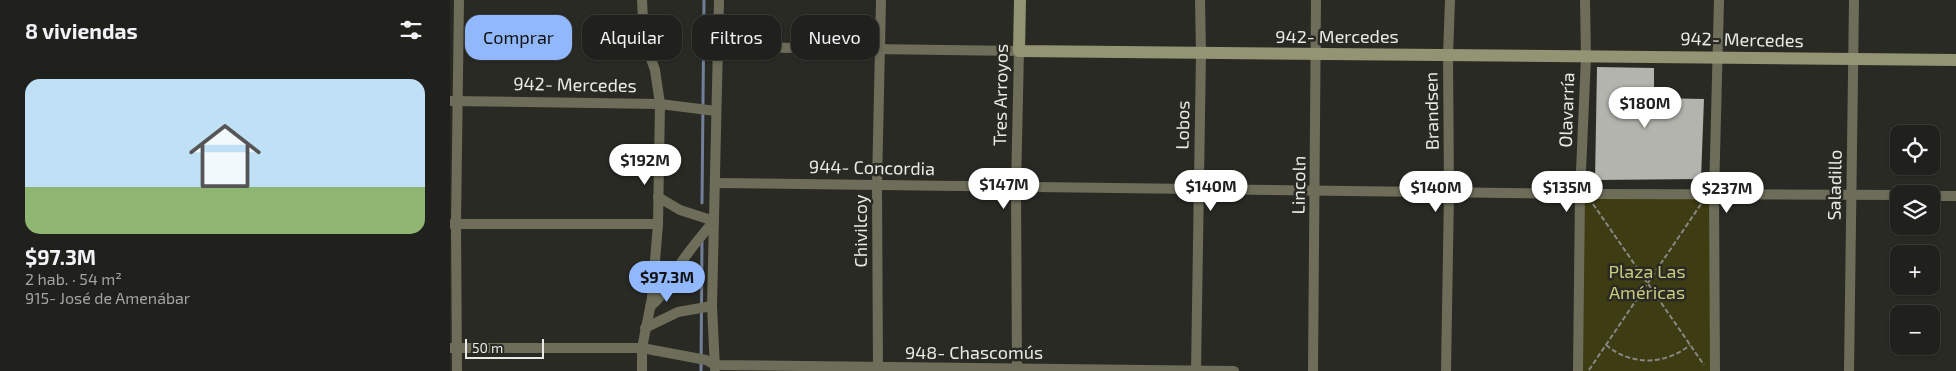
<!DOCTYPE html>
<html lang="es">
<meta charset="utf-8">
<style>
body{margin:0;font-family:"Exo 2",sans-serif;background:#2d2d29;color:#f1f3f6;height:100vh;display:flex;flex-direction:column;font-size:19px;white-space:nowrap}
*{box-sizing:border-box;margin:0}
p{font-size:16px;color:#a2a3a3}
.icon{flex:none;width:28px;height:28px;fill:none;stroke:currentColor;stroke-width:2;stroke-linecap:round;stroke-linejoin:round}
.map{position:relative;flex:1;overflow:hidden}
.panel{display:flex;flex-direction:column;background:#20201c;width:450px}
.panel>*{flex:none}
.hud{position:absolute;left:15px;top:15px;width:475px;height:45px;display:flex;gap:10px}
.fabs{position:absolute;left:1440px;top:125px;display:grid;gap:10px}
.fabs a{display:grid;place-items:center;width:50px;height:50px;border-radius:10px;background:#20201c;box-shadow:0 1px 4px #0004,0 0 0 1px #3d3e3b;font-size:25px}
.scale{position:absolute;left:15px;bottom:12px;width:79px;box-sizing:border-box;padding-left:5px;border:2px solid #e9e9e6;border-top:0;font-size:14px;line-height:18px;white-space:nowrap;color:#e9e9e6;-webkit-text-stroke:4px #2a2a25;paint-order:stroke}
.price{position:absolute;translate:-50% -42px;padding:0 11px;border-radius:18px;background:#fff;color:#222;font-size:16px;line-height:32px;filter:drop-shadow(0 1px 2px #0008)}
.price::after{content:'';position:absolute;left:50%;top:30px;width:15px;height:11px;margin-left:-8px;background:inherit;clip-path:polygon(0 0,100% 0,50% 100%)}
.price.on{background:#91b8fd;color:#111}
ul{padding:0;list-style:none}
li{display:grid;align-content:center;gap:10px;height:265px;padding:0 25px}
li+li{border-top:1px solid #3d3e3b}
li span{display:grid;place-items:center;height:155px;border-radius:15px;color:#555}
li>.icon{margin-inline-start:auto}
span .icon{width:90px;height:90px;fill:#fffc;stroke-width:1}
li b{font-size:21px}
h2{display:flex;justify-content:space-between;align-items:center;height:60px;padding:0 25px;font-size:21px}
.chip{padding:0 18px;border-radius:15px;background:#20201c;box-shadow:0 1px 4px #0004,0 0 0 1px #3d3e3b;font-size:18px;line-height:45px}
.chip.on{background:#91b8fd;color:#111}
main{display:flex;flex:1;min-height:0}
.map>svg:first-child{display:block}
.green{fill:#3d3c12}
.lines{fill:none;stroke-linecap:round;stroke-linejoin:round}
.stream{stroke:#717f98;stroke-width:3}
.building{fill:#b4b4ae}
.path{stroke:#878783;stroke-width:2;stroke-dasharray:5 2.5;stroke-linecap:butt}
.street{stroke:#6d6d59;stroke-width:10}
.secondary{stroke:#939473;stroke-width:12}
.labels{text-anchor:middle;stroke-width:5;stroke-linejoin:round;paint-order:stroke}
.street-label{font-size:18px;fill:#e9e9e6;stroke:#2a2a25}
.park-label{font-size:18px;fill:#caca7f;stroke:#2a2a25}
</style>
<main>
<section class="panel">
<h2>8 viviendas<svg class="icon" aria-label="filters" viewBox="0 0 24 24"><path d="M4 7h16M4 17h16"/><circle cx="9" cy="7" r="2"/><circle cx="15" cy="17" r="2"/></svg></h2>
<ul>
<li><span style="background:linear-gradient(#bfe0f5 70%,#8fb573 0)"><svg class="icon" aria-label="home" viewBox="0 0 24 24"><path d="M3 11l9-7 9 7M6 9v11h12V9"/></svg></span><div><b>$97.3M</b><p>2 hab. · 54 m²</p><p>915- José de Amenábar</p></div></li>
</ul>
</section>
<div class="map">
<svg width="1506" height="371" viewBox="0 0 1506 371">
<rect width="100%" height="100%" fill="#2a2a25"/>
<polygon class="green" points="1130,194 1264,194 1265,371 1128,371"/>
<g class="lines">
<g class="stream">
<polyline points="252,203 254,0"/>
<polyline points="251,371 252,240"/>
</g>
</g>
<polygon class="building" points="1147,67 1204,68 1204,98 1254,99 1251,179 1145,180"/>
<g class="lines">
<g class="path">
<polyline points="1143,204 1254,365"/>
<path d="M 1156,345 C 1181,366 1215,365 1240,345"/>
<polyline points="1139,370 1251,204"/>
</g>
<g class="street">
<polyline points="192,0 194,39 205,70 210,104 208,224 202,298 192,348 192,371"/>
<polyline points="268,47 569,51 566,187 567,371"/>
<polyline points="0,101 210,104 266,111"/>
<polyline points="265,183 1136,194 1449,195"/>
<polyline points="1481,196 1506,196"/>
<polyline points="2,224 208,224"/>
<path d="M 200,307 C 215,294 219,283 229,266 C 239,250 252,235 264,221 L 230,210 L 208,197"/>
<polyline points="195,328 228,312 262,306"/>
<polyline points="0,348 192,348 256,360 265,365 784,371"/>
<polyline points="265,369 262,306 269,0"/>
<polyline points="7,371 6,224 9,0"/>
<polyline points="428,371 427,185 431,0"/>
<polyline points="746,371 751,53 750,0"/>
<polyline points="863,371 866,0"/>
<polyline points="996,371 999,192 998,55 1000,0"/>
<polyline points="1128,371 1130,194 1136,57 1135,0"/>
<polyline points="1265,371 1264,194 1269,0"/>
<polyline points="1399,371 1404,0"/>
</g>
<polyline class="secondary" points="570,0 569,51 1506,60"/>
</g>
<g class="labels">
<g class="street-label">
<text x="887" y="43">942- Mercedes</text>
<text transform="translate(1292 40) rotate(1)" y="6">942- Mercedes</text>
<text transform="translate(125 85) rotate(1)" y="6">942- Mercedes</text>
<text transform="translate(551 95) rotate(-89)" y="6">Tres Arroyos</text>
<text transform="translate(1117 110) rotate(-88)" y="6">Olavarría</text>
<text transform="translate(982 111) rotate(-91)" y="6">Brandsen</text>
<text transform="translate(733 125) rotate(-89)" y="6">Lobos</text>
<text transform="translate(422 168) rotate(1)" y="6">944- Concordia</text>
<text transform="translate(849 185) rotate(-89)" y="6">Lincoln</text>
<text transform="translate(1385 185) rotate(-89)" y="6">Saladillo</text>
<text transform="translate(411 231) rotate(-90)" y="6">Chivilcoy</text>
<text x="524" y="359">948- Chascomús</text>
</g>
<g class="park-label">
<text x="1197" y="278">Plaza Las<tspan x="1197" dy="21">Américas</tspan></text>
</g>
</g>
</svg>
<div class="fabs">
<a><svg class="icon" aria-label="locate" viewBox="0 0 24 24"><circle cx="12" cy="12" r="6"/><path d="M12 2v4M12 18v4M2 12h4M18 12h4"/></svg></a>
<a><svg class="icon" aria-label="layers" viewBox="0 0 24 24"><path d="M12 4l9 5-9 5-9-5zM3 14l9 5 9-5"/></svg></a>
<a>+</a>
<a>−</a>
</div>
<div class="scale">50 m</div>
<b class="price" style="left:1195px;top:129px">$180M</b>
<b class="price" style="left:195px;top:186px">$192M</b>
<b class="price" style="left:554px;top:210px">$147M</b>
<b class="price" style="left:761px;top:212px">$140M</b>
<b class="price" style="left:986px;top:213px">$140M</b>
<b class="price" style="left:1117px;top:213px">$135M</b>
<b class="price" style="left:1277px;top:214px">$237M</b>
<b class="price on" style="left:217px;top:303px">$97.3M</b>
<div class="hud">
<a class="chip on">Comprar</a>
<a class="chip">Alquilar</a>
<a class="chip">Filtros</a>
<a class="chip">Nuevo</a>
</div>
</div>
</main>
